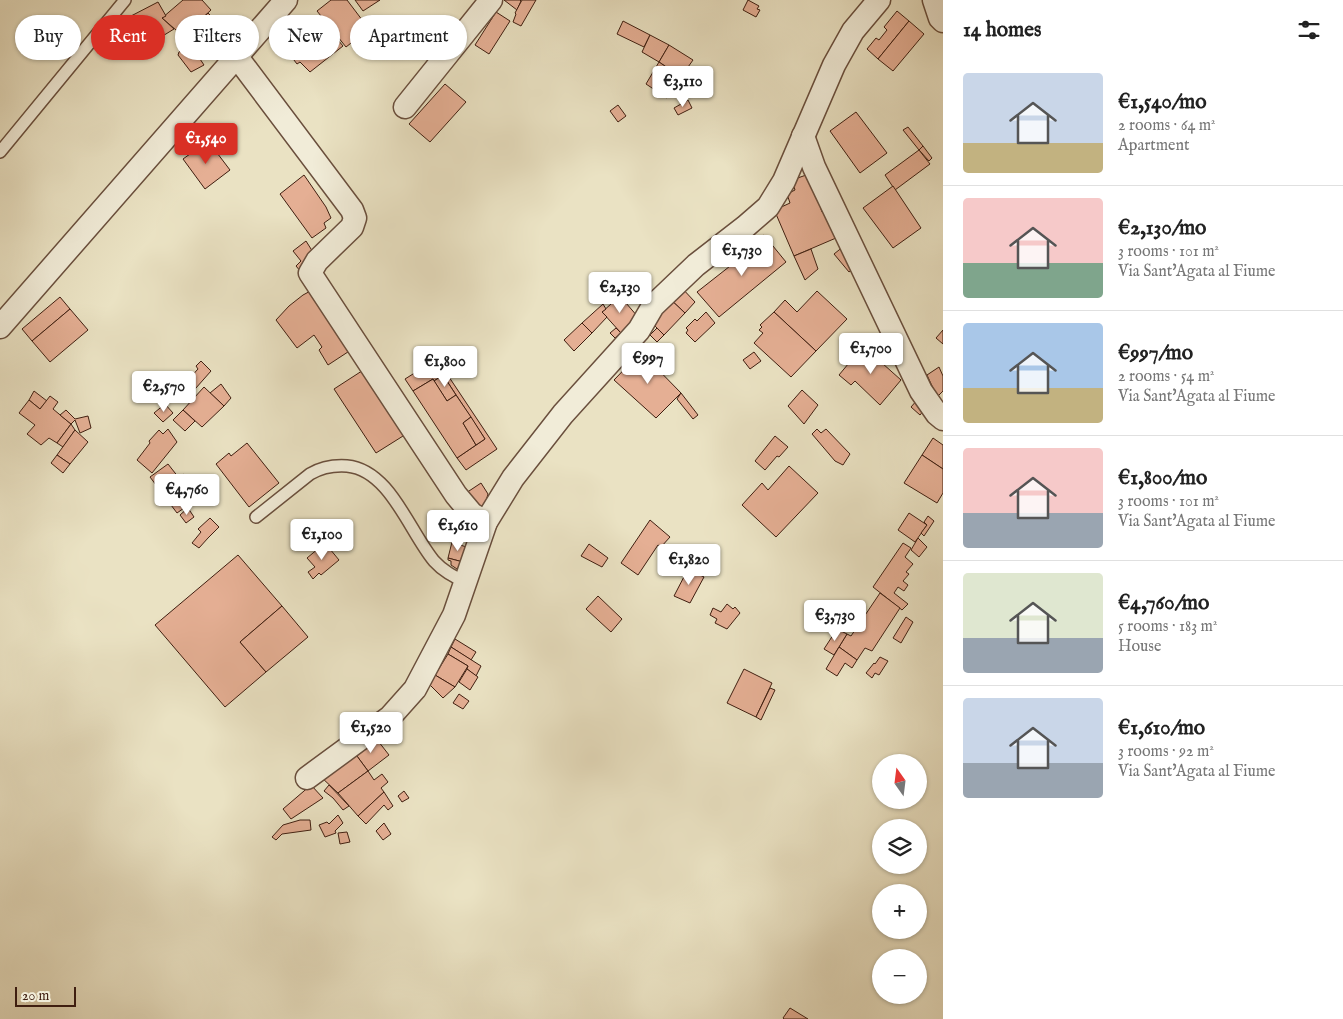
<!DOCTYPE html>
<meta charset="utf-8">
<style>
body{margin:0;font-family:"IM FELL English",serif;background:#f2f2f2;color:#222;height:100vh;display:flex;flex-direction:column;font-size:19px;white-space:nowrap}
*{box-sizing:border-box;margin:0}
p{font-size:16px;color:#767676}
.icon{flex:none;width:28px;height:28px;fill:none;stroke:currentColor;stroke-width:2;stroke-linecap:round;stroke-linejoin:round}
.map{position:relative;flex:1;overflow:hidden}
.details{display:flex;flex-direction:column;background:#fff;width:400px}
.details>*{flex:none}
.hud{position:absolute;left:15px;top:15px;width:475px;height:45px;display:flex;gap:10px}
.needle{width:32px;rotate:346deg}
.controls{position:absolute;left:872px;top:754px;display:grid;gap:10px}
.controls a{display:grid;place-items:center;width:55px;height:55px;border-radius:50%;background:#fff;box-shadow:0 1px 4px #0004;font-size:25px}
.scale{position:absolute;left:15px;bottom:12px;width:61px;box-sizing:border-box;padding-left:5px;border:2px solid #3f1e10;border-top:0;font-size:14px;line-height:18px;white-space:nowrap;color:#3f1e10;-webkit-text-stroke:4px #f1ecd8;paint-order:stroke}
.price{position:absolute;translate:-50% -42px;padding:0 11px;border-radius:5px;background:#fff;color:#222;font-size:16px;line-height:32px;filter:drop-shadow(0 1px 2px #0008)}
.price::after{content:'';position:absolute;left:50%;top:30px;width:15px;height:11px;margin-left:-8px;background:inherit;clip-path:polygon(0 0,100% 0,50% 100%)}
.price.current{background:#d93025;color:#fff}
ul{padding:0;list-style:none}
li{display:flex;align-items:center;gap:15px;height:125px;padding:0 20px}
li+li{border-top:1px solid #e0e0e0}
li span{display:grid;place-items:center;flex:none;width:140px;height:100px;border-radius:5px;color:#555}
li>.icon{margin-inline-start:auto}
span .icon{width:60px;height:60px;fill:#fffc;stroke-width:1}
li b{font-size:21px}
h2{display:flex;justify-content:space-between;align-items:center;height:60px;padding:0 20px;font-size:21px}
.pill{padding:0 18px;border-radius:22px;background:#fff;box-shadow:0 1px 4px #0004;font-size:18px;line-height:45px}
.pill.current{background:#d93025;color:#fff}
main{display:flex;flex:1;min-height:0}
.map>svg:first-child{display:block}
.building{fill:#e5af94;stroke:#3f1e10}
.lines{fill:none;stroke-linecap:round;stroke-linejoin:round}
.service-casing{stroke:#6a4f3d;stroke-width:14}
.minor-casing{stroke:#6a4f3d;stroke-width:25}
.service{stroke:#f1ecd8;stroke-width:11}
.minor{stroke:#f1ecd8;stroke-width:22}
</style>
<main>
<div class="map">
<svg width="943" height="1019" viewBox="0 0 943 1019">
<rect width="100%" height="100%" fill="#eae2c3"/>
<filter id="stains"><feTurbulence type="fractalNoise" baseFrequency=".004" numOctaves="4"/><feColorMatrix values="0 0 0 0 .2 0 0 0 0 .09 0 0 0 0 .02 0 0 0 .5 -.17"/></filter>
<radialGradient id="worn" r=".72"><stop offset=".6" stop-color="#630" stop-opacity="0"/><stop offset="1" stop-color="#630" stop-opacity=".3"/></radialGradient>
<g class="building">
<polygon points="183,0 202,0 211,10 183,36 162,18"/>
<polygon points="331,0 347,0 369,29 346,47 317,11"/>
<polygon points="355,0 380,0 363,11"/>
<polygon points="504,0 520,0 521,1 517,10"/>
<polygon points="522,0 536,0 521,26 513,22 516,14 515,13"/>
<polygon points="748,0 759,6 757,9 760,10 756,17 743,10"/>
<polygon points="158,2 166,16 162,18 174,29 148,45 131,16"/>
<polygon points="897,11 909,21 878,59 867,49 876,38 879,40 887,30 884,27"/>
<polygon points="496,12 510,21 489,54 475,45"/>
<polygon points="208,13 216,21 213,24 229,46 217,55 209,44 196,53 204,65 191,72 178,55 179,52 202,34 195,25"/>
<polygon points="134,21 143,37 130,45 120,29"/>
<polygon points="623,21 650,35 644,47 617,34"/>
<polygon points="909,21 924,34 893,71 878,59"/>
<polygon points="323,22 343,46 310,72 300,62 297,64 284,47 293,40 297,44"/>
<polygon points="650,35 669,45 659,62 642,52"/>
<polygon points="669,45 693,60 681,77 659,62"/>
<polygon points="659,62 681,77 667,98 646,84"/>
<polygon points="445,84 466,102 430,142 409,124"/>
<polygon points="688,100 692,108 678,115 674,108"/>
<polygon points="618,105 626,116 618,122 610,111"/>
<polygon points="856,112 887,153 860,173 830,131"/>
<polygon points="908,127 923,146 919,150 903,130"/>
<polygon points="208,141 230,170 205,189 183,159"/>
<polygon points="923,146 932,158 929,161 919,150"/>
<polygon points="919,150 930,164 895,190 885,175"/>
<polygon points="809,174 822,205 821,209 822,212 827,214 836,238 794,256 776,214 778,213 777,209 790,203 787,194 795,190 792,180"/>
<polygon points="304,175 326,207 331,218 324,223 326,228 312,238 280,194"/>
<polygon points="893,186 921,228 893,248 863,208"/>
<polygon points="764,235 786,262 719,317 697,292 753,248 751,245"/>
<polygon points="306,241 316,257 301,272 296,266 301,261 293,251"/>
<polygon points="844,246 854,268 849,272 834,254"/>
<polygon points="811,249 818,269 805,280 794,256"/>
<polygon points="680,286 695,302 685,313 669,298"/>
<polygon points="316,288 354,348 328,365 319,350 322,347 314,335 297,348 276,320 289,306 303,295"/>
<polygon points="817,291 847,319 816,351 774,312 785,300 797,312"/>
<polygon points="620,296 638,317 621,333 602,312"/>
<polygon points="60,297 70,309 32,341 22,329"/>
<polygon points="669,298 685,313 664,335 648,319"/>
<polygon points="603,304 606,309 602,312 607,317 592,333 582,323"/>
<polygon points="70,309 88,330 50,362 32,341"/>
<polygon points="706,312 715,323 695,342 686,333 688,330 686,328 695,319 697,321"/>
<polygon points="774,312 816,351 791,377 754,343 763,333 759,330 762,327 760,325"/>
<polygon points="582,323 592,333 574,351 564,340"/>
<polygon points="616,328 621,333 615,338 610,333"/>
<polygon points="657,328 664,335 657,342 650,335"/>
<polygon points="943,330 943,344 936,338"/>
<polygon points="863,346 901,380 880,405 855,381 851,385 839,375"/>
<polygon points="641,352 681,393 656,418 614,380"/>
<polygon points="754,352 761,361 750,369 743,360"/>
<polygon points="437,359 497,449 466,470 457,458 485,439 443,375 434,381 433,379 413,391 405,379"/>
<polygon points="201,361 211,371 188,397 177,387 186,377 188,380 198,369 196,366"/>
<polygon points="368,367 411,431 376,453 334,389"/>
<polygon points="939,367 943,376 943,391 937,397 927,375"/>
<polygon points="443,375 456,395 447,401 434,381"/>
<polygon points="433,379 447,401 456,395 471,417 463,423 476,445 457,458 413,391"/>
<polygon points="221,384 231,398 224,406 210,393"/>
<polygon points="204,387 224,406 202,427 183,410"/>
<polygon points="802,390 818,405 804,424 788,406"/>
<polygon points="34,391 47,401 40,409 29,400"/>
<polygon points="681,393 698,415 693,419 677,399"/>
<polygon points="50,396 58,402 53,409 71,424 57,443 49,438 41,445 27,434 35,425 19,413 29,400 40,409"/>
<polygon points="918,399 925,409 920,415 911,407"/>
<polygon points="165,404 173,413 163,422 154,413"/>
<polygon points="66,410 75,419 88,416 91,428 80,433 75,420 71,424 60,415"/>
<polygon points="183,410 195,421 185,431 173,420"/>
<polygon points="471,417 485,439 476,445 463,423"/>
<polygon points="71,424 75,430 63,447 57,443"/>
<polygon points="168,429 177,442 152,473 137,460 150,443 149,441 159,430 163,434"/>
<polygon points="817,429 821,433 826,429 850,454 843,465 835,461 812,434"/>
<polygon points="75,430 88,442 70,464 57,455"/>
<polygon points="775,436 788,447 779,457 777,456 765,470 755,461"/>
<polygon points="933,438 943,445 943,469 922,455"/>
<polygon points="247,443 279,483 249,507 216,464 229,453 231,456"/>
<polygon points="57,455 70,464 63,473 51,463"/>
<polygon points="922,455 943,469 943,493 937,503 904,483"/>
<polygon points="168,464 179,478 184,474 201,496 177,513 150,477"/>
<polygon points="789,466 818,493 776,537 742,505 762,483 768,490"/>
<polygon points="481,483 488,494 484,508 471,500 466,493"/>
<polygon points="188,508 194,517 186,523 180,515"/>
<polygon points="909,513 927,525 915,542 898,530"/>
<polygon points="928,516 934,521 924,536 921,533 927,525 924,522"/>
<polygon points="210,518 219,527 208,538 199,548 192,543 201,532 198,529"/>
<polygon points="650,520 670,537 661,547 658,545 638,575 621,563"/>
<polygon points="918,538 927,547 919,557 911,550"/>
<polygon points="452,542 469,548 463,562 448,558"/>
<polygon points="325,543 339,560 321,575 319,573 313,579 308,572 315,567 307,558"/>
<polygon points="903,543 911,548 905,557 913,564 906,572 909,574 903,581 908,585 904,591 898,587 894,593 908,604 902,610 873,587"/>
<polygon points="589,544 608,558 602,567 581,556"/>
<polygon points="238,555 282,606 240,642 266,672 225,707 155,625"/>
<polygon points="448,558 463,562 457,569 451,565 451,561 448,560"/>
<polygon points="688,569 704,577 690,603 674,596"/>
<polygon points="880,593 900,608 872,651 865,648 857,660 839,647 847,634 851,636"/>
<polygon points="598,596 622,619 611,632 586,609"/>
<polygon points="727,604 733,609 735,607 740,613 727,629 715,623 717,619 710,615 713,608 721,612"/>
<polygon points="282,606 308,637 266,672 240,642"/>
<polygon points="906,617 913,622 901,643 893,638"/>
<polygon points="837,629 847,634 834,655 824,649"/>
<polygon points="455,639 476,652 471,660 451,647"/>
<polygon points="451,647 481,666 476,676 467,669 468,666 448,654"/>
<polygon points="839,647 857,660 852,668 845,663 837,676 826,669"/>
<polygon points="448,654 468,666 455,687 435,675"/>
<polygon points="880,657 888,661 879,675 875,673 872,678 866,673 874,663 875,664"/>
<polygon points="467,669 478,677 470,690 459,682"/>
<polygon points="744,669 772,683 756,717 727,703"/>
<polygon points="435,675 455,687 443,698 430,685"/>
<polygon points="770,688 775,690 761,720 756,717"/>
<polygon points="459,694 469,701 463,709 453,703"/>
<polygon points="375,737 389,755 368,771 354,752"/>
<polygon points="354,752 368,771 338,793 320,776"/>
<polygon points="368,771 374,780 382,774 388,782 381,788 384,792 358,816 338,793"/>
<polygon points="311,785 323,798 291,819 283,809"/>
<polygon points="329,785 349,806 343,810 333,798 324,791"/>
<polygon points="404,791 409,798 402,802 398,796"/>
<polygon points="384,792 393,806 388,810 384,805 366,824 358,816"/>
<polygon points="338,815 343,823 335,831 336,833 325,837 319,825 327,822 329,824"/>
<polygon points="300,820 310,820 311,830 282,834 276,840 272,837 283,825"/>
<polygon points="384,823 391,834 383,840 376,831"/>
<polygon points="347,832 350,842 340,844 338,833"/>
<polygon points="790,1008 808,1019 784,1019 783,1018"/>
</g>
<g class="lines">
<defs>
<g id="service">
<polyline points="0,152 125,0"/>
<path d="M 256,517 L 310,474 C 322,467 333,465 347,466 C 390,470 409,531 434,561 C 443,571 453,576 465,582"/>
</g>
<g id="minor">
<polyline points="934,0 940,18 943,21"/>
<polyline points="237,57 352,210 355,218 352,227 317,261 310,273 456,495 472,514 486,522"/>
<polyline points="405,107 491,0"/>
<polyline points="803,136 814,167 921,391 937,414 943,419"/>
<polyline points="0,327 286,0"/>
<polyline points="307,778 390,717 415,689 454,615 486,522 513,478 563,414 639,330 653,306 696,265 745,227 768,207 784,181 834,65 853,31 879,0"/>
</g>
</defs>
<use href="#service" class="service-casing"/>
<use href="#minor" class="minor-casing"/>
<use href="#service" class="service"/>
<use href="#minor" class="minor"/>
</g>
<rect width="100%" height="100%" filter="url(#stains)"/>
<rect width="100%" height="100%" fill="url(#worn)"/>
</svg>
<div class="controls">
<a><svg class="needle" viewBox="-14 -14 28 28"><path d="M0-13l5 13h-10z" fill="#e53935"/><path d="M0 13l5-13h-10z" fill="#767676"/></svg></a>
<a><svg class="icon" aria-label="layers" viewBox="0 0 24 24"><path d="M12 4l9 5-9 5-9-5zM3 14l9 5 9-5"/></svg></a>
<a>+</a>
<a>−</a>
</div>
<div class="scale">20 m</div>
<b class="price" style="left:683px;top:108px">€3,110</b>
<b class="price current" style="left:206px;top:165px">€1,540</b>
<b class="price" style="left:742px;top:277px">€1,730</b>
<b class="price" style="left:620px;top:314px">€2,130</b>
<b class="price" style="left:871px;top:375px">€1,700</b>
<b class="price" style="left:648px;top:385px">€997</b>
<b class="price" style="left:445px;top:388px">€1,800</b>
<b class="price" style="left:164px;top:413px">€2,570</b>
<b class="price" style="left:187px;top:516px">€4,760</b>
<b class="price" style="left:458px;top:552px">€1,610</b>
<b class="price" style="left:322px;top:561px">€1,100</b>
<b class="price" style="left:689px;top:586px">€1,820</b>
<b class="price" style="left:835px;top:642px">€3,730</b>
<b class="price" style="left:371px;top:754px">€1,520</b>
<div class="hud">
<a class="pill">Buy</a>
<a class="pill current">Rent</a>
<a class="pill">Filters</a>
<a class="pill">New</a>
<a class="pill">Apartment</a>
</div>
</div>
<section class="details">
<h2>14 homes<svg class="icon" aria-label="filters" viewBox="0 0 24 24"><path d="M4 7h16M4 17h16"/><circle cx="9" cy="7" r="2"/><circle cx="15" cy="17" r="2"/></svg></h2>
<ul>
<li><span style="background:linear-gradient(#c9d6e8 70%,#c2b280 0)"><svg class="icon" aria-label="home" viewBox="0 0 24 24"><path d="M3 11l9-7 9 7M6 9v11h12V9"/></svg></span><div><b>€1,540/mo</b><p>2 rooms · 64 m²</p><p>Apartment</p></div></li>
<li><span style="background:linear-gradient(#f6c9c9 65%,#7fa58c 0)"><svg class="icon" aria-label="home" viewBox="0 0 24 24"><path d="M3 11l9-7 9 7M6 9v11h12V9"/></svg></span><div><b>€2,130/mo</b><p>3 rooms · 101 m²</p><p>Via Sant'Agata al Fiume</p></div></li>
<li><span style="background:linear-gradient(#a9c7e8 65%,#c2b280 0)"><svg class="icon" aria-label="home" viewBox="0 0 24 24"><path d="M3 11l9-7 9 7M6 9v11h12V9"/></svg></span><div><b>€997/mo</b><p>2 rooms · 54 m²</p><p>Via Sant'Agata al Fiume</p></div></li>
<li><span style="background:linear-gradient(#f6c9c9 65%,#9aa5b1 0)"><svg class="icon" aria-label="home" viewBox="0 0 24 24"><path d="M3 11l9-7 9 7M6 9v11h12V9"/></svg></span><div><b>€1,800/mo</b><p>3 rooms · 101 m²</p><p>Via Sant'Agata al Fiume</p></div></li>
<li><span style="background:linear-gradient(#dfe7d0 65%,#9aa5b1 0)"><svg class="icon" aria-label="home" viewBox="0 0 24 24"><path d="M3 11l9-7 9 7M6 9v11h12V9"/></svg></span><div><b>€4,760/mo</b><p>5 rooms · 183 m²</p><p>House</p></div></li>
<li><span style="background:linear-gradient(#c9d6e8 65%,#9aa5b1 0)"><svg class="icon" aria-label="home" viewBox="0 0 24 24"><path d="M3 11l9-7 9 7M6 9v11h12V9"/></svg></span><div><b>€1,610/mo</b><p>3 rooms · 92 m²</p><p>Via Sant'Agata al Fiume</p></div></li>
</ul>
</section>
</main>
